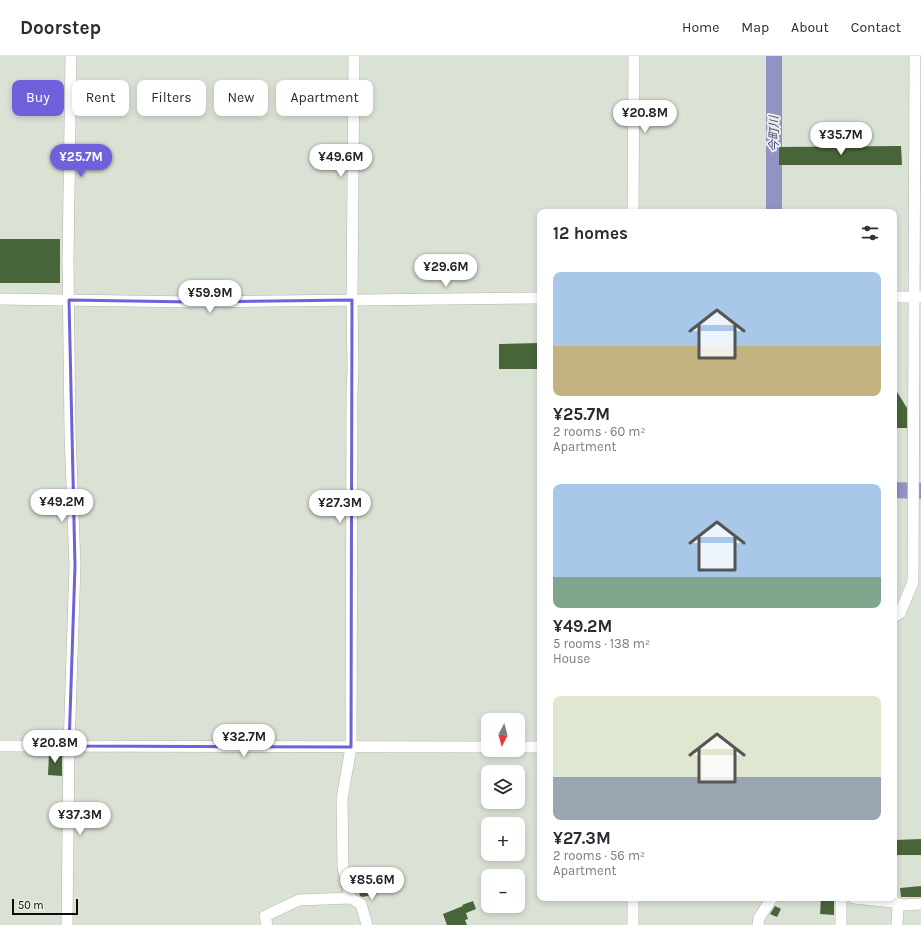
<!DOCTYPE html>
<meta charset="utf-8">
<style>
body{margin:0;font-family:Karla,"Noto Sans JP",sans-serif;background:#f2f2f3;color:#2b2b33;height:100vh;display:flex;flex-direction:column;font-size:15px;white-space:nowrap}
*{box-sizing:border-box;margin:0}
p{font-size:13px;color:#7c7c81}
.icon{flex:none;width:22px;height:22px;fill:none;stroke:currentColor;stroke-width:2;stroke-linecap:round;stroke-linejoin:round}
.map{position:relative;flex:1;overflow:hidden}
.panel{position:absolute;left:537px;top:153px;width:360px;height:692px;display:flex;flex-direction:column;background:#fff;border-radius:8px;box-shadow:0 2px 6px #0003}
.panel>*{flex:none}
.hud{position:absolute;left:12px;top:24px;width:380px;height:36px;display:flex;gap:8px}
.needle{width:26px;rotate:186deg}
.fabs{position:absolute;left:481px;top:657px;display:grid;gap:8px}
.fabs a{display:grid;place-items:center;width:44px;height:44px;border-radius:8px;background:#fff;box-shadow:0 2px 6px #0003;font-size:20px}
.scale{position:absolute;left:12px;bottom:10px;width:66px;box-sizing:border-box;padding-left:4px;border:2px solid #0b0e0a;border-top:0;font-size:11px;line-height:14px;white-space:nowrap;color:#0b0e0a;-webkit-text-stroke:3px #e7efe3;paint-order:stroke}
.price{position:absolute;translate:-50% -34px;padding:0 9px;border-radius:14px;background:#fff;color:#222;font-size:13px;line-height:26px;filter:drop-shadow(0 1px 2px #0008)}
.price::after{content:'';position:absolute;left:50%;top:24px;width:12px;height:9px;margin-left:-6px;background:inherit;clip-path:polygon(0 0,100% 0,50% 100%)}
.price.selected{background:#6f61db;color:#fff}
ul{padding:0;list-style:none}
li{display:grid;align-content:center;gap:8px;height:212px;padding:0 16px}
li span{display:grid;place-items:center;height:124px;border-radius:8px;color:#555}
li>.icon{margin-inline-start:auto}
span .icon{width:72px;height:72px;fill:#fffc;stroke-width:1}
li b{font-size:17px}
h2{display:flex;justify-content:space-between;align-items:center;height:48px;padding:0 16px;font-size:17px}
.pill{padding:0 14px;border-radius:8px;background:#fff;box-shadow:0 2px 6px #0003;font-size:14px;line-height:36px}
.pill.selected{background:#6f61db;color:#fff}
header{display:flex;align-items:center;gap:24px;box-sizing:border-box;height:56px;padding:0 20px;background:#fff;border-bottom:1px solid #e1e1e2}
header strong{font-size:19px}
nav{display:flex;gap:22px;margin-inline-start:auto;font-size:14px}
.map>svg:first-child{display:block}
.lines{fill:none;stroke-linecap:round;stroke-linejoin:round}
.river{stroke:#9292c5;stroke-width:16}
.building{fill:#486539}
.minor-casing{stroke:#afb6ab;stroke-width:12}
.minor{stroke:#fff;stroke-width:11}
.marked{fill:none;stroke:#6f61db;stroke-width:3;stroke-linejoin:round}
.labels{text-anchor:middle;stroke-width:4;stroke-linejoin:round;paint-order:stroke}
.water-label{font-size:12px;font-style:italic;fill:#484384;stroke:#e7efe3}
</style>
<header>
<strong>Doorstep</strong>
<nav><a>Home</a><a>Map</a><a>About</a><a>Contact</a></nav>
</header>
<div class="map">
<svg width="921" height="869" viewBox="0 0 921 869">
<rect width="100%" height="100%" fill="#dae2d6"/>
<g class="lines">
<g class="river">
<polyline points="774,156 774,0"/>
<polyline points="894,434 921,435"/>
</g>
</g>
<g class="building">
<polygon points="901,90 902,109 779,109 779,91"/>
<rect x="0" y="183" width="60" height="44"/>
<polygon points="540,287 540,313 499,313 499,288"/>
<polygon points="894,331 907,352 907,372 894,372"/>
<polygon points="49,697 62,697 62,720 48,719"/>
<polygon points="921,783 921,799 895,799 895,784"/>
<polygon points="393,813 398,832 363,841 360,840 356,822"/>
<polygon points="921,830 921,841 901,841 900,832"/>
<polygon points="821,842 834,843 834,859 820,858"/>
<polygon points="473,845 476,853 466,857 468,863 465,864 467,869 447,869 443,858 463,850 462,849"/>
<polygon points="775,850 781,853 777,861 770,858"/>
</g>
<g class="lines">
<defs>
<g id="minor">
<polyline points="633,156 634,0"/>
<polyline points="894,241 920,241"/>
<polyline points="0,243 192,246 540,242"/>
<polyline points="894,561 900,557 913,526 915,0"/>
<polyline points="0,690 488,691"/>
<polyline points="518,691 540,691"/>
<polyline points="350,842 361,848 367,869"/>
<polyline points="854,842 893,846"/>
<polyline points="893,842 893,846 904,849 921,848"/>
<polyline points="67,869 69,690 75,510 70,376 68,205 71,0"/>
<polyline points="267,869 265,860 299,844 350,842 343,811 342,743 351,691 352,336 353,313 352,244 354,0"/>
<polyline points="633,869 633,842"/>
<polyline points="758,869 759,862 772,842"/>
<polyline points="841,869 841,842"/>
<polyline points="897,869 898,848"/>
</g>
</defs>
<use href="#minor" class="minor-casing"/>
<use href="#minor" class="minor"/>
</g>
<path class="marked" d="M 69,244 L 192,246 L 352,244 L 351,691 L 69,690 L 75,510 Z"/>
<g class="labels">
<g class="water-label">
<text transform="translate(774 78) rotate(-90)" y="4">今町川</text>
</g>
</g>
</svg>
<div class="fabs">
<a><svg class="needle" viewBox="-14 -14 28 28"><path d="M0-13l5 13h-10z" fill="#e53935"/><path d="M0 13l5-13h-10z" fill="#7c7c81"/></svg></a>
<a><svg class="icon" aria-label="layers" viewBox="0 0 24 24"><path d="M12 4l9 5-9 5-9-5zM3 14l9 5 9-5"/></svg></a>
<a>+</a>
<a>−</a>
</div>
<div class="scale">50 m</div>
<b class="price" style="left:645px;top:78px">¥20.8M</b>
<b class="price" style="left:841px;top:100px">¥35.7M</b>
<b class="price selected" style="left:81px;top:122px">¥25.7M</b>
<b class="price" style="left:341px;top:122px">¥49.6M</b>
<b class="price" style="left:446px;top:232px">¥29.6M</b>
<b class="price" style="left:210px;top:258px">¥59.9M</b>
<b class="price" style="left:62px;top:467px">¥49.2M</b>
<b class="price" style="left:340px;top:468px">¥27.3M</b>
<b class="price" style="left:244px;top:702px">¥32.7M</b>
<b class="price" style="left:55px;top:708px">¥20.8M</b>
<b class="price" style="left:80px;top:780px">¥37.3M</b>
<b class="price" style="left:372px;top:845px">¥85.6M</b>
<div class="hud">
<a class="pill selected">Buy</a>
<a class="pill">Rent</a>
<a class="pill">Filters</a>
<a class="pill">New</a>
<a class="pill">Apartment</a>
</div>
<section class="panel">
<h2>12 homes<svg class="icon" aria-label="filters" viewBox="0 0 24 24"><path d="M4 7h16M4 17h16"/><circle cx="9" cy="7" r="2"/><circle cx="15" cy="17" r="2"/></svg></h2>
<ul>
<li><span style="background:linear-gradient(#a9c7e8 60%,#c2b280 0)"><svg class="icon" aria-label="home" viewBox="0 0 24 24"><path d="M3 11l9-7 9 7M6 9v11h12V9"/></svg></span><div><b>¥25.7M</b><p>2 rooms · 60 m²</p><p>Apartment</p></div></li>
<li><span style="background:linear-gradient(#a9c7e8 75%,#7fa58c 0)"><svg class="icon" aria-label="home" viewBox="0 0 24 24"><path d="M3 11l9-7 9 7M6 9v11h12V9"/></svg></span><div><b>¥49.2M</b><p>5 rooms · 138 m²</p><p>House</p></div></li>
<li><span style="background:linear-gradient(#dfe7d0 65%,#9aa5b1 0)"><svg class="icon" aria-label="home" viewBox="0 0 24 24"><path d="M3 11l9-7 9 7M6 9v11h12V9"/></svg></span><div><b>¥27.3M</b><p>2 rooms · 56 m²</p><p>Apartment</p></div></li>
</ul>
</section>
</div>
